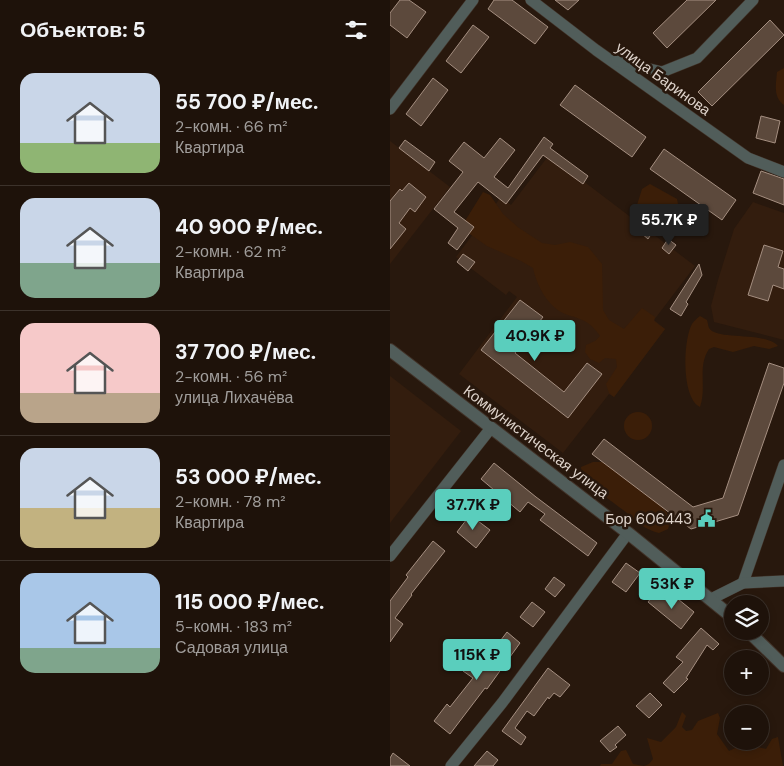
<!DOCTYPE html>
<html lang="ru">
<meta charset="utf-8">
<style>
body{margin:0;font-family:"DM Sans",sans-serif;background:#2b2018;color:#f1f3f6;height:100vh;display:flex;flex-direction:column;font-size:19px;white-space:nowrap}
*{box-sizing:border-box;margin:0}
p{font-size:16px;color:#a19e9c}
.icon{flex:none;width:28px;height:28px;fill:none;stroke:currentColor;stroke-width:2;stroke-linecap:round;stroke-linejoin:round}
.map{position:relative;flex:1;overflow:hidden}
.sheet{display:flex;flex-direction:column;background:#1e120a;width:390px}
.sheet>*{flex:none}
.controls{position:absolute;left:334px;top:595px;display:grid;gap:10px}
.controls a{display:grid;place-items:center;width:45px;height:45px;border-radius:50%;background:#1e120a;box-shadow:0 2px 8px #0003,0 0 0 1px #3c322b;font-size:25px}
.price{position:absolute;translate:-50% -42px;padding:0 11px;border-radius:5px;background:#5acebd;color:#111;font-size:16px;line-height:32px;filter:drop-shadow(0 1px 2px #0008)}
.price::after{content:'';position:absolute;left:50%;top:30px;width:15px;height:11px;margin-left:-8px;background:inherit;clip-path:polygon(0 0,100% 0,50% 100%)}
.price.current{background:#222;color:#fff}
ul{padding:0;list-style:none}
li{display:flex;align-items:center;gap:15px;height:125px;padding:0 20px}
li+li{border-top:1px solid #3c322b}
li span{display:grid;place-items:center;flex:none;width:140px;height:100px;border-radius:15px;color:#555}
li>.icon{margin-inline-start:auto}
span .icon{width:60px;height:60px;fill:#fffc;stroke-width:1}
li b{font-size:21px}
h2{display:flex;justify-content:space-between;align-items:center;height:60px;padding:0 20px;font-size:21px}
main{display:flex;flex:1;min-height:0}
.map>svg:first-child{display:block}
.built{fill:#331d0e}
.green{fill:#3b1e08}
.building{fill:#5c493c;stroke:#a58f81}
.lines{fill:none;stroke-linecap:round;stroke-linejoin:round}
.minor-casing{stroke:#413228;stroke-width:12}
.tertiary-casing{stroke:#413228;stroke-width:14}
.minor{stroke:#515d5a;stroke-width:11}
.tertiary{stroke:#515d5a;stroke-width:12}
.labels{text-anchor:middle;stroke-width:5;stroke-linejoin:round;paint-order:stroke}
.street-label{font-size:15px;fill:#ded3cb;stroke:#28180d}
.poi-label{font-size:15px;fill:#ded3cb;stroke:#28180d;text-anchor:end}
</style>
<main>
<section class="sheet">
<h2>Объектов: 5<svg class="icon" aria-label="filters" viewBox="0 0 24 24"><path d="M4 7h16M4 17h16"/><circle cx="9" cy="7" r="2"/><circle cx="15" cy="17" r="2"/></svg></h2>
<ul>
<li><span style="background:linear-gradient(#c9d6e8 70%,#8fb573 0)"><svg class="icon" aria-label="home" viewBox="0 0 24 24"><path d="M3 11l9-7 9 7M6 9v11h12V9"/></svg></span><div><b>55 700 ₽/мес.</b><p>2-комн. · 66 m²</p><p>Квартира</p></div></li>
<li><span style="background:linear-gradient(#c9d6e8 65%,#7fa58c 0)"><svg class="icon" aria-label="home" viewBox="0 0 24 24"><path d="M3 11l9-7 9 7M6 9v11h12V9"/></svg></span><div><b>40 900 ₽/мес.</b><p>2-комн. · 62 m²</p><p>Квартира</p></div></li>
<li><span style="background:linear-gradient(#f6c9c9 70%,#b9a48a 0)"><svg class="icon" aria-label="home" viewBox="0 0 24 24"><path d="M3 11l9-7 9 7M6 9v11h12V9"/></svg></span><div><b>37 700 ₽/мес.</b><p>2-комн. · 56 m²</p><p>улица Лихачёва</p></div></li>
<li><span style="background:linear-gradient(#c9d6e8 60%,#c2b280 0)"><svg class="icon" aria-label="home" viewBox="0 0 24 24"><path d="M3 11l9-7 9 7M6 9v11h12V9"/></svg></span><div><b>53 000 ₽/мес.</b><p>2-комн. · 78 m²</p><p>Квартира</p></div></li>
<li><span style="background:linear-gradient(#a9c7e8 75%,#7fa58c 0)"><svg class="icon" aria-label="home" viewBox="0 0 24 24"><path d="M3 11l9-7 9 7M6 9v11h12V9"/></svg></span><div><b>115 000 ₽/мес.</b><p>5-комн. · 183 m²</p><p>Садовая улица</p></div></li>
</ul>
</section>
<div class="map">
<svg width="394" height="766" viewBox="0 0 394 766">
<rect width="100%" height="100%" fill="#28180d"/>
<g class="built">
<polygon points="0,141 60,187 0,264"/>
<polygon points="159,155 305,266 264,320 275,329 224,397 219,394 173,453 69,374 127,297 119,291 116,295 66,257 111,197 121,205"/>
<polygon points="363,202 394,213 394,340 324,322 321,306 328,280 344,229"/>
<polygon points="0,376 71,431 0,523"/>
</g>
<g class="green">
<path d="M 394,68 L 394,105 C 383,97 386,84 387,72 Z"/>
<path d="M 260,184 L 287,199 L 289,209 C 283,217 278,220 268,221 L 247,205 L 252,189 Z"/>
<path d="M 93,192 L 100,195 L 113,214 L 129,228 L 152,243 L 165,245 L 180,242 L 198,247 L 212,264 L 213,310 L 219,320 L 234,329 L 252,308 L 265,317 L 264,321 L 275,329 L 224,397 L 219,393 L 216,384 L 227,367 L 226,359 L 215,358 L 209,363 L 200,359 L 195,352 L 196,345 L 205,341 L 210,336 C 194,312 179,321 164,307 C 153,297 146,282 143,268 L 131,261 L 97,246 L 77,232 L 75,221 Z"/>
<path d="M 310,316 L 317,320 C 318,323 318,326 319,328 C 327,341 375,331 388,346 L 379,349 L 364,346 L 343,352 L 324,347 L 319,349 C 307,367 317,387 310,407 C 291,398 293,340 302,324 C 304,321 307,318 310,316 Z"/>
<circle cx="248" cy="426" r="14"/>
<path d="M 203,462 L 214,462 L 272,506 L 281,519 L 278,529 L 269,533 C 248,527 246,519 229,507 C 216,497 203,489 192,477 L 191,467 Z"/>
<polygon points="292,712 296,716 292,727 296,731 302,730 308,721 328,713 330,718 327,734 339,751 354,744 376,749 382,739 388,737 393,766 254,766 259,764 263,759 257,738 271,742 286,727"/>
<polygon points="236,750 243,764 254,766 210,766 211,764 222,764 231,751"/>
</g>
<g class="building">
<polygon points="10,0 19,0 36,12 17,38 0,25 0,13"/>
<polygon points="104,0 122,0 158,27 145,44 98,9"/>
<polygon points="165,0 189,0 178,10"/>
<polygon points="297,0 326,0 277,48 263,33"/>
<polygon points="380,20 394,35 322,106 308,92"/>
<polygon points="83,25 99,37 71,73 56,61"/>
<polygon points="43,78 58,90 31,126 16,114"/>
<polygon points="185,85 256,137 242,157 170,105"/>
<polygon points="371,116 390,121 385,143 366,138"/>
<polygon points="154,137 163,144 160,148 198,176 193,184 153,155 116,204 88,182 64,212 84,227 67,250 58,243 68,228 44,209 73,172 59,161 74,142 94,158 110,138 125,150 104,177 118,188"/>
<polygon points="15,140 45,162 39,171 9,148"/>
<polygon points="274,149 346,200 332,220 260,169"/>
<polygon points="371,171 394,179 394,205 363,193"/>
<polygon points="19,183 36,197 25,212 20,208 9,223 16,229 0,249 0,201 10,189 12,191"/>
<polygon points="258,223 265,228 258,239 251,233"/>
<polygon points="278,239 286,245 279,254 272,248"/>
<polygon points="374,245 393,251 388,267 394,269 394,289 383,285 378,301 358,295"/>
<polygon points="73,254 85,262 78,271 67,262"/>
<polygon points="309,264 312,275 296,302 298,304 291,316 280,309"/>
<polygon points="130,300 153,317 125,353 174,392 197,363 212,374 178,418 91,350"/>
<polygon points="379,363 394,368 394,383 348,515 301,529 202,454 214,439 303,507 333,498"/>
<polygon points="104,463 146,497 207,543 198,556 150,520 155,514 138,502 130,512 91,479"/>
<polygon points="80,515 100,530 86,548 67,532"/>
<polygon points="43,541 55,551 21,594 22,595 5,618 13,624 0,642 0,601 18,577 16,575"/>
<polygon points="236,563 250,573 236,592 222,582"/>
<polygon points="164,577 175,585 165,597 155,589"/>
<polygon points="266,592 284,605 288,599 304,612 291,629 258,602"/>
<polygon points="142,602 155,612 143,627 130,617"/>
<polygon points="311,628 329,644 323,650 317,645 296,678 298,679 284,693 273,683 293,662 286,657"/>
<polygon points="117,632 130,643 97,689 95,688 60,734 44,721 57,704 60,707 83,678 73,671 88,650 98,657"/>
<polygon points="158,668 180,685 170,697 164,693 159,699 158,697 144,716 137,711 125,728 136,737 131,745 112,731"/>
<polygon points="260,693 272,705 259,718 246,706"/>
<polygon points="228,726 236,735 225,745 227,747 220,752 210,741"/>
<polygon points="97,751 108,760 103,766 84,766"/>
<polygon points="3,753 20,766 0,766 0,758"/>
</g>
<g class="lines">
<defs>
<g id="minor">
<polyline points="141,0 206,50 358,158 394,172"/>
<polyline points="227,61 272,72 307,58 363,0"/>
<polyline points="0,109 83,0"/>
<polyline points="0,556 101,428"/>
<polyline points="353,583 394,465"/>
<polyline points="321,599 353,583 394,581"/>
<polyline points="61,766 112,703 238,533"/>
</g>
<g id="tertiary">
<polyline points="0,350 238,533 342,617"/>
<polyline points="358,631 394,666"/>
</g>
</defs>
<use href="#minor" class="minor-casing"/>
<use href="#tertiary" class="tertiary-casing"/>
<use href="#minor" class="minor"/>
<use href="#tertiary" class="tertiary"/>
</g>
<defs>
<symbol id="civic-bare" viewBox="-9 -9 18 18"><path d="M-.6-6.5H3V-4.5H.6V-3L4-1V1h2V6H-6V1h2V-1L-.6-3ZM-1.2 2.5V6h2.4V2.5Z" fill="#5acebd" stroke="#28180d" stroke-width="2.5" paint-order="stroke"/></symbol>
</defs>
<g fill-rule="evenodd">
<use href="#civic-bare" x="304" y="506" width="25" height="25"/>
</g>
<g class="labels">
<g class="street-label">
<text transform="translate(273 79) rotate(36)" y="5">улица Баринова</text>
<text transform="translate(146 442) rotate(37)" y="5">Коммунистическая улица</text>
</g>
<g class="poi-label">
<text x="302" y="524">Бор 606443</text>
</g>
</g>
</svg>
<div class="controls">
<a><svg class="icon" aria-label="layers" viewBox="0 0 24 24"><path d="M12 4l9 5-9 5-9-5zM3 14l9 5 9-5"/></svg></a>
<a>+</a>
<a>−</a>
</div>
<b class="price current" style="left:279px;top:246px">55.7K ₽</b>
<b class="price" style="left:145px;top:362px">40.9K ₽</b>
<b class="price" style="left:83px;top:531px">37.7K ₽</b>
<b class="price" style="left:282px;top:610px">53K ₽</b>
<b class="price" style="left:87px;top:681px">115K ₽</b>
</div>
</main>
